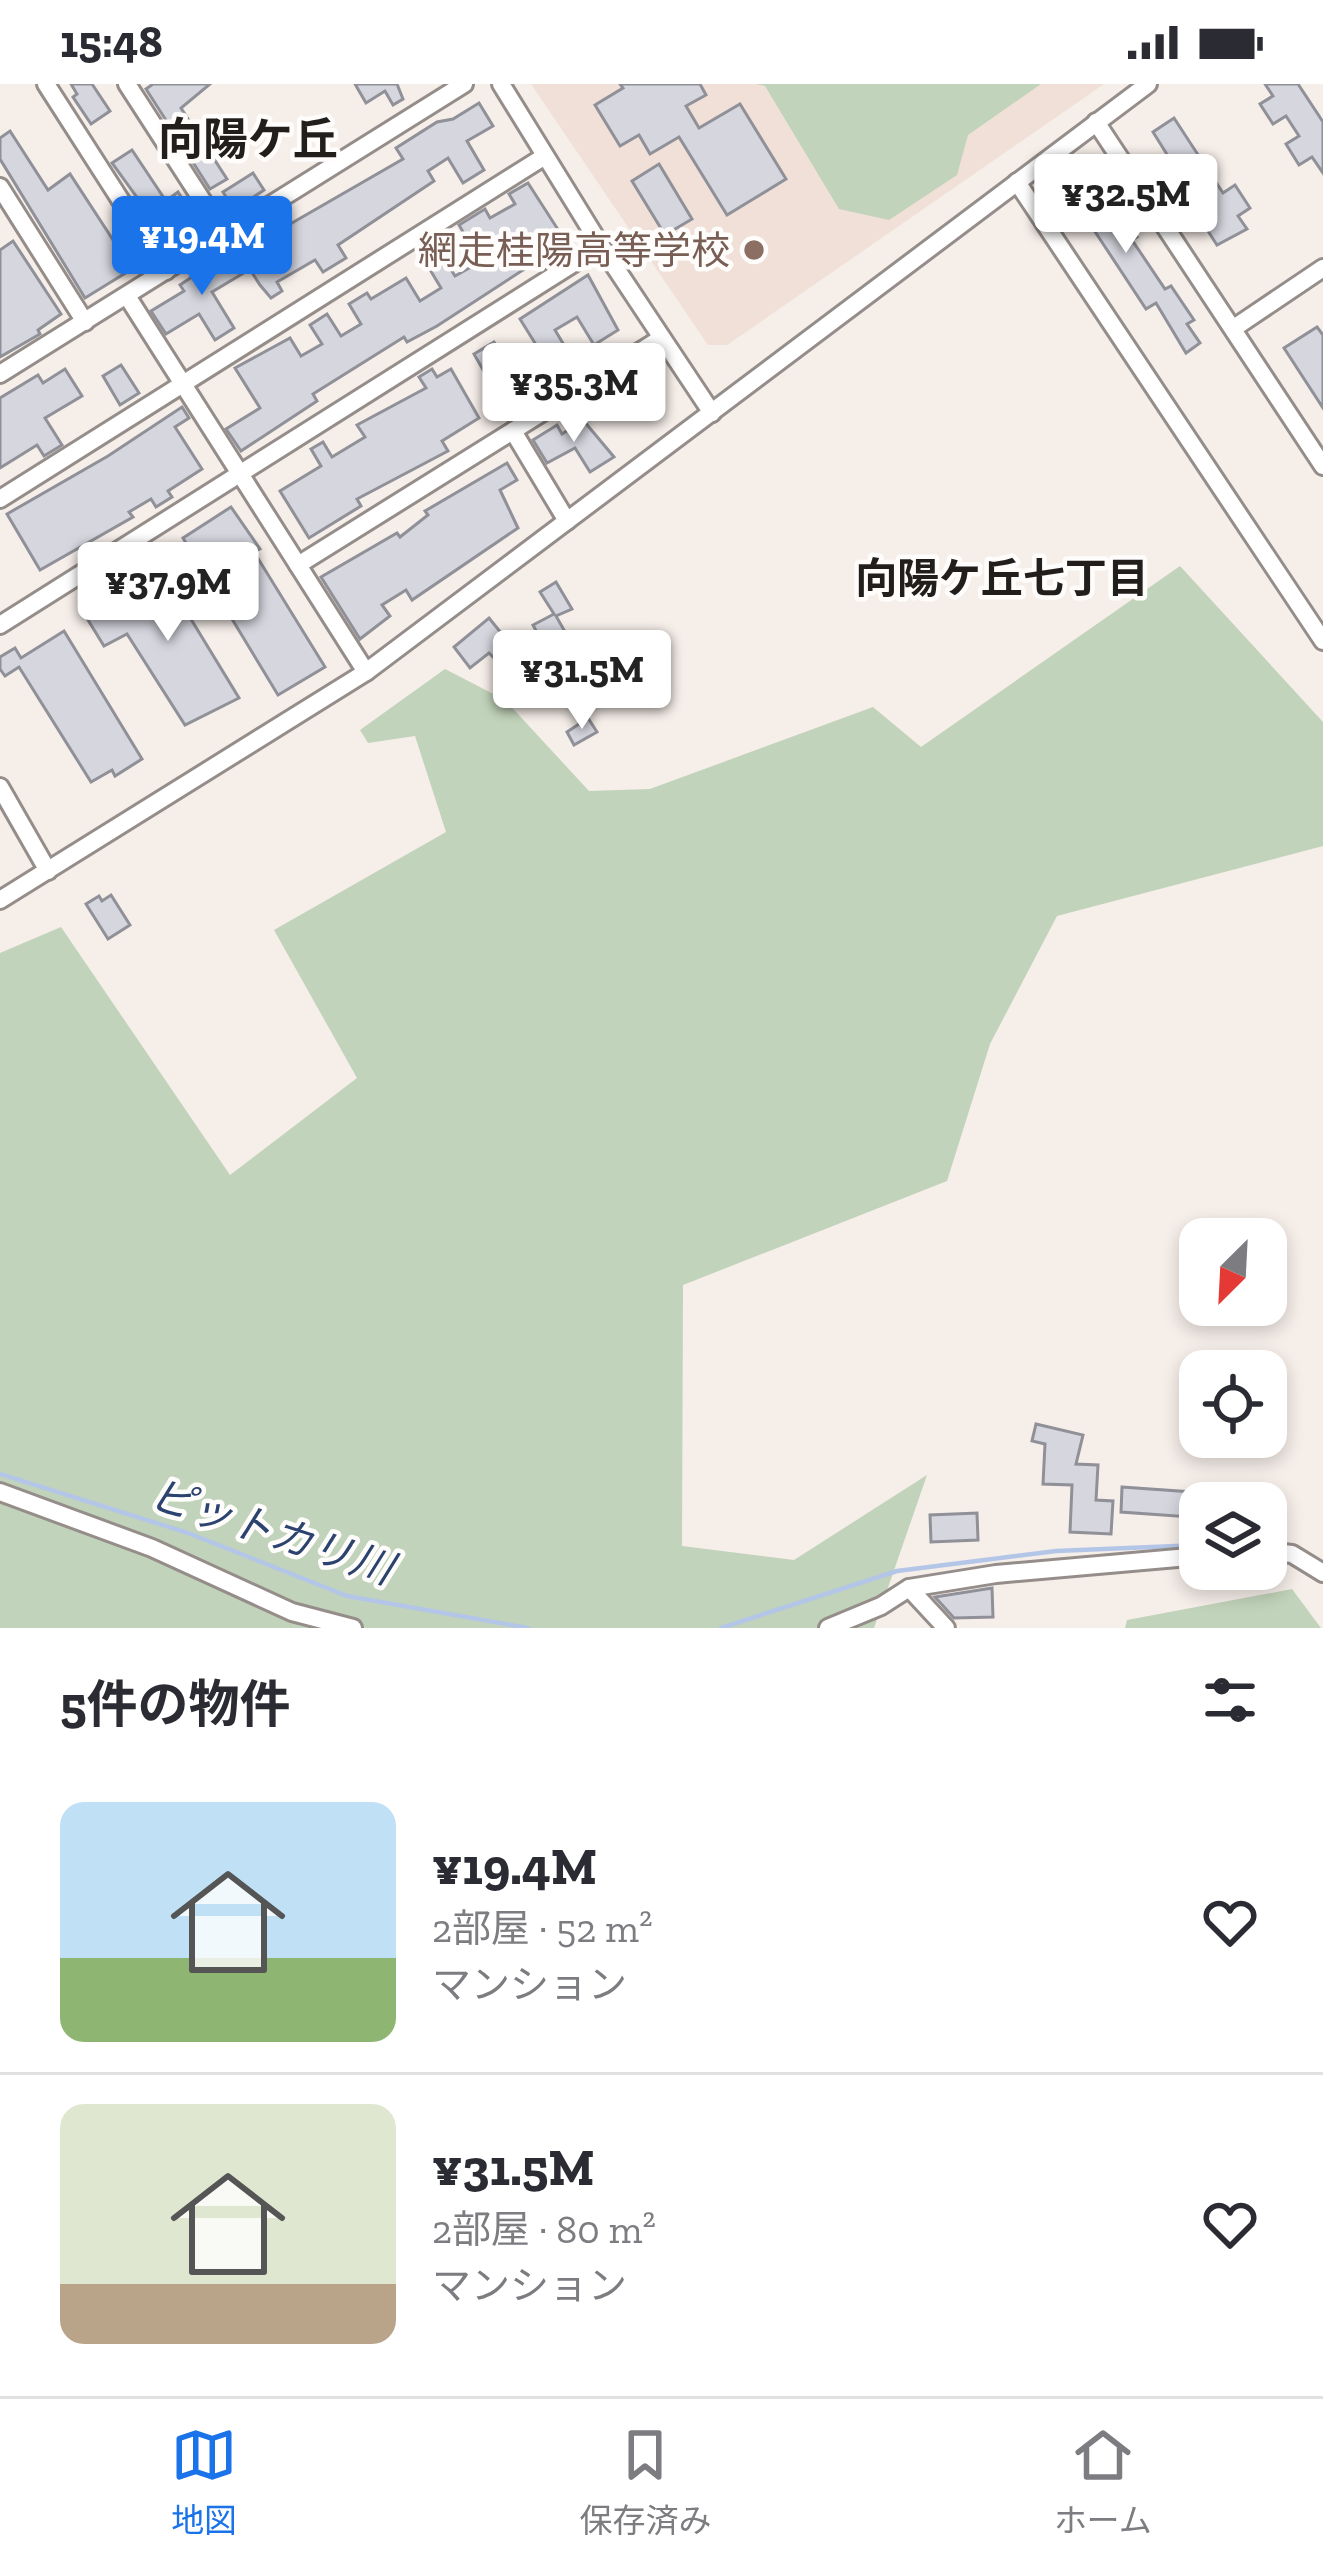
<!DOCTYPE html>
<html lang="ja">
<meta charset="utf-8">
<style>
body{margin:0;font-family:"Zilla Slab","Noto Sans JP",serif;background:#f2f2f3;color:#2b2b33;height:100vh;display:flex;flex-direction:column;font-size:45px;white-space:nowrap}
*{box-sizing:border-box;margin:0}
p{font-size:39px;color:#7c7c81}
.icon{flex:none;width:66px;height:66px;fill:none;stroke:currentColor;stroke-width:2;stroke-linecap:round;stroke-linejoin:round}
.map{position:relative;height:1544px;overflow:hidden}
.details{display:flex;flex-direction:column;background:#fff;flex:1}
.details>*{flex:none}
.needle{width:78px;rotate:204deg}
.buttons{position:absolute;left:1179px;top:1134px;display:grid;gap:24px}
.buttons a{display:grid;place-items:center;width:108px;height:108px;border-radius:24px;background:#fff;box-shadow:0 6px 18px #0003;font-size:60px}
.price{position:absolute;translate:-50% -102px;padding:0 27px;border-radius:12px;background:#fff;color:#222;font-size:39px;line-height:78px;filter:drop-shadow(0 3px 6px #0008)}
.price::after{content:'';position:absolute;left:50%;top:72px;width:36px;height:27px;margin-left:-18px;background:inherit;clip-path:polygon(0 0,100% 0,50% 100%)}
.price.selected{background:#1a73e8;color:#fff}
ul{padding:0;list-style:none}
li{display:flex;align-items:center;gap:36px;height:300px;padding:0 60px}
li+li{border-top:3px solid #e1e1e2}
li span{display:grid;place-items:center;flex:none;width:336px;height:240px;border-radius:24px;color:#555}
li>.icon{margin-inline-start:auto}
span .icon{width:144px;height:144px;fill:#fffc;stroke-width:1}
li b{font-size:51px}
h2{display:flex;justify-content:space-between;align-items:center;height:144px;padding:0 60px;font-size:51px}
.status{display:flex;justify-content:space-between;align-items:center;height:84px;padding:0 60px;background:#fff;direction:ltr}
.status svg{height:33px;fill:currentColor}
.tab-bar{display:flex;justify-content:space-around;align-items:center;height:168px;border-top:3px solid #e1e1e2;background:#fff;font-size:33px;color:#7c7c81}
.tab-bar a{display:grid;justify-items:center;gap:6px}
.tab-bar .selected{color:#1a73e8}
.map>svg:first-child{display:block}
.built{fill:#f0e0d7}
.green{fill:#c1d3ba}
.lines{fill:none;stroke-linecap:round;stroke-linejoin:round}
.stream{stroke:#b4c6e8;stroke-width:4.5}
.building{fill:#d5d6de;stroke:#909098;stroke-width:3}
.minor-casing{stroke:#958d89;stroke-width:22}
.minor{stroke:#fff;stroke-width:16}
.education-dot{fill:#8d6e63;stroke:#fefdfc;stroke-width:4.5}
.labels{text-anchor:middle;stroke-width:9;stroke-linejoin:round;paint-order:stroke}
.education-label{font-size:39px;fill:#785e54;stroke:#fefdfc;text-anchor:end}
.neighbourhood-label{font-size:42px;font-weight:bold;fill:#211e1c;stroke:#fefdfc}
.water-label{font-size:42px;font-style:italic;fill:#2c4370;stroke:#fefdfc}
.quarter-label{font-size:45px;font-weight:bold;fill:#211e1c;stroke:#fefdfc}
</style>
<div class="status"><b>15:48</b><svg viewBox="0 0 49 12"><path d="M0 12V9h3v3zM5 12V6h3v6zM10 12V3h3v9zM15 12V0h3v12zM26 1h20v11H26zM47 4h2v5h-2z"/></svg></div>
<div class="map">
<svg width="1323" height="1544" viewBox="0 0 1323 1544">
<rect width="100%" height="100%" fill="#f6eee9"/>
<polygon class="built" points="531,0 1104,0 727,261 708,261"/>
<g class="green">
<polygon points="756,0 1041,0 968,51 957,91 889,136 839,125 765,2"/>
<polygon points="1180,482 1323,638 1323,762 1057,832 990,960 947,1097 683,1201 682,1462 794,1476 927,1391 874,1544 0,1544 0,869 61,843 230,1091 357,994 274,846 446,748 415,652 368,659 360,646 445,585 505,616 589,707 650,705 873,623 921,663"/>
<polygon points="1292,1505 1321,1544 1125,1544 1127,1536"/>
</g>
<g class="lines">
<g class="stream">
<polyline points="0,1390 188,1449 347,1512 528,1544"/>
<polyline points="721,1544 897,1487 1056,1467 1200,1461"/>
</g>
</g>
<g class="building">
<polygon points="71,0 92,0 110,27 91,40 73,13 77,10"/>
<polygon points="153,0 210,0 181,24 227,95 210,105 146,5"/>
<polygon points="355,0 397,0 403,15 393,21 385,7 366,19"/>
<polygon points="620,0 700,0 706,11 686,22 699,44 740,20 786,95 727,131 679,53 650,70 639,51 620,62 595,21 623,4"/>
<polygon points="1265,0 1298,0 1323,38 1323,89 1312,73 1299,81 1286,60 1299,52 1286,32 1273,40 1260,20 1273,12"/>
<polygon points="479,19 493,42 467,57 484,86 463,99 448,74 428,87 434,97 338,161 346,174 323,188 315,176 277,198 282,207 271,214 260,201 251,187 270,175 259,158 403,75 396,64 437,38 453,35"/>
<polygon points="1174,34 1223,109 1235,101 1250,124 1238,132 1247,145 1217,161 1197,130 1193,133 1182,116 1178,118 1162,87 1173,80 1153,48"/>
<polygon points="10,47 48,106 70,90 132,185 85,214 0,75 0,54"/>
<polygon points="132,66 166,117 178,108 202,147 175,166 112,79"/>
<polygon points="659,80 692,135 665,151 632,97"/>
<polygon points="1072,88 1104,136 1120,126 1137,153 1132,156 1165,205 1171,202 1194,236 1187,240 1200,259 1186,269 1156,219 1146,225 1088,137 1080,142 1057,112 1048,118 1041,107"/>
<polygon points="253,89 264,106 234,126 223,108"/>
<polygon points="528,99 566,158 437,242 407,258 404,253 313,310 317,317 241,367 226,345 260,324 235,284 290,254 301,272 322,260 310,241 327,230 341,252 361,240 349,220 367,209 371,215 406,194 420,217 441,204 423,174 438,164 455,192 478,179 480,177 459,141 485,125 490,134 515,120 509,110"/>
<polygon points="13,157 61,230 38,246 40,250 0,273 0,166"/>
<polygon points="234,165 247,187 212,208 234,244 215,256 199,230 166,250 151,227 184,207 180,201"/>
<polygon points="588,191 618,246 594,261 577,233 555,246 573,276 553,288 520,235"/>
<polygon points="1317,243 1323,251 1323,324 1284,264"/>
<polygon points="494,258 525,305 502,319 474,270"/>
<polygon points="121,281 139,309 120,321 103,292"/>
<polygon points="65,285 82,312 45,334 62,361 44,372 37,361 0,384 0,314 38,291 43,299"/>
<polygon points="432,285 437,293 451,285 479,334 442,357 448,367 357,415 361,422 309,454 280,407 321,382 311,365 323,358 332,373 365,353 357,341 426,304 419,293"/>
<polygon points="182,323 189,334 175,343 202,385 168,407 172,413 156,423 151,415 129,428 133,433 40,486 7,430 108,372"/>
<polygon points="583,336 614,373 590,388 575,364 547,379 533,356 557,341 562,350"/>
<polygon points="507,379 517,396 500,406 518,444 412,516 406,506 382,521 390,532 360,555 321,493 397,449 400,453 428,431 425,427"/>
<polygon points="231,423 260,465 254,468 325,583 278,611 183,454"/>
<polygon points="141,469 154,490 161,486 239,614 185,641 127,550 104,562 88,536 105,526 108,530 139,512 123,480"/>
<polygon points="556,498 572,525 556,532 577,569 597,558 609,580 567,603 533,541 554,530 540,508"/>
<polygon points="489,534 506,555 502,558 508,565 495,575 489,569 470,584 454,563"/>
<polygon points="64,547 142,675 115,692 112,686 91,698 19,583 5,592 0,585 0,573 15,564 21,574"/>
<polygon points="532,584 552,611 537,622 517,595"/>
<polygon points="588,634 597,648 574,661 567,648"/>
<polygon points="111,811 130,841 108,855 86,820 99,812 102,817"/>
<polygon points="1036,1340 1083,1351 1076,1380 1098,1381 1096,1416 1113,1417 1111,1450 1070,1448 1072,1401 1043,1400 1045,1360 1032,1357"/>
<polygon points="1122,1403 1192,1408 1190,1433 1121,1428"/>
<polygon points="977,1429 978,1456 931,1458 930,1431"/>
<polygon points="992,1504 993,1533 954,1534 935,1513"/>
</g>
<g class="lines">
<defs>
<g id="minor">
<polyline points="46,0 166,187"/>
<polyline points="127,0 224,150"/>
<polyline points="501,0 601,162 712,329"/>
<polyline points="1096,38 1323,382"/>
<polyline points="1017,98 1323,557"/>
<polyline points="0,103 85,238"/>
<polyline points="127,212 366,588"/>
<polyline points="1234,244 1323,184"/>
<polyline points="0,290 464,0"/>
<polyline points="513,347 567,437"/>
<polyline points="0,415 545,72"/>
<polyline points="298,481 660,255"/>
<polyline points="0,541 601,162"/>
<polyline points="0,703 48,787"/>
<polyline points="0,816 366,588 1148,0"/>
<polyline points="0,1408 152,1464 292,1528 353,1544"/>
<polyline points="1266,1467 1292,1470 1323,1489"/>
<polyline points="909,1504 946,1544"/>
<polyline points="828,1544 881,1522 909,1504 996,1490 1200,1472"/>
</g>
</defs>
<use href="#minor" class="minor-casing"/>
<use href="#minor" class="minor"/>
</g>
<circle class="education-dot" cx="754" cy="166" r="12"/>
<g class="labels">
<g class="education-label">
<text x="730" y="180">網走桂陽高等学校</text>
</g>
<g class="neighbourhood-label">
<text x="1002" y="509">向陽ケ丘七丁目</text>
</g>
<g class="water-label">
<text transform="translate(272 1447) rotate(18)" y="15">ピットカリ川</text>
</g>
<g class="quarter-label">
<text x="248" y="71">向陽ケ丘</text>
</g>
</g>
</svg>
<div class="buttons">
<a><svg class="needle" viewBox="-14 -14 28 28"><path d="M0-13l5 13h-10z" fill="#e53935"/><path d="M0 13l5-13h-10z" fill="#7c7c81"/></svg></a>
<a><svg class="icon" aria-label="locate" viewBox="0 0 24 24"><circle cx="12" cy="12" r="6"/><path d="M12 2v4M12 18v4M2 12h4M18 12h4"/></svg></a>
<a><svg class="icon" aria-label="layers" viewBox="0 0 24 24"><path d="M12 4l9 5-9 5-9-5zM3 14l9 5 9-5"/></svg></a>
</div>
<b class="price" style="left:1126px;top:172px">¥32.5M</b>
<b class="price selected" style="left:202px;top:214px">¥19.4M</b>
<b class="price" style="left:574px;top:361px">¥35.3M</b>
<b class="price" style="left:168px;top:560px">¥37.9M</b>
<b class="price" style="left:582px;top:648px">¥31.5M</b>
</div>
<section class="details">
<h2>5件の物件<svg class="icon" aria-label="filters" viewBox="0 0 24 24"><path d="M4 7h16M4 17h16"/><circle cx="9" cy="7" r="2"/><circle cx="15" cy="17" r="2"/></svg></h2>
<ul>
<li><span style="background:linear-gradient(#bfe0f5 65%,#8fb573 0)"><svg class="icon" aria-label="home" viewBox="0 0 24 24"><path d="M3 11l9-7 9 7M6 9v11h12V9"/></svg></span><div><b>¥19.4M</b><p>2部屋 · 52 m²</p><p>マンション</p></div><svg class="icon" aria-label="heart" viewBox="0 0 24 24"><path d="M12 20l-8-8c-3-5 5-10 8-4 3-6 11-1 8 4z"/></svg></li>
<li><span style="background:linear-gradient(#dfe7d0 75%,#b9a48a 0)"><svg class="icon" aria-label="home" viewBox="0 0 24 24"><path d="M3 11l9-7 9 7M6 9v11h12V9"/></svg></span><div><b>¥31.5M</b><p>2部屋 · 80 m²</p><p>マンション</p></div><svg class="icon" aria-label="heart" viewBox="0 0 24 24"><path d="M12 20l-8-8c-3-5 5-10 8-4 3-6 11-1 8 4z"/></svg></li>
</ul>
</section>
<nav class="tab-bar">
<a class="selected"><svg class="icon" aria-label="map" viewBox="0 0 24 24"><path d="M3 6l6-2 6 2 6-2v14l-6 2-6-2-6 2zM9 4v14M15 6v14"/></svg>地図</a>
<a><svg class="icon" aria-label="saved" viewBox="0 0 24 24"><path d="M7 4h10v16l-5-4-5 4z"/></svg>保存済み</a>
<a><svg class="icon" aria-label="home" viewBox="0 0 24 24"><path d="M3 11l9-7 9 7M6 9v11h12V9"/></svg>ホーム</a>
</nav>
